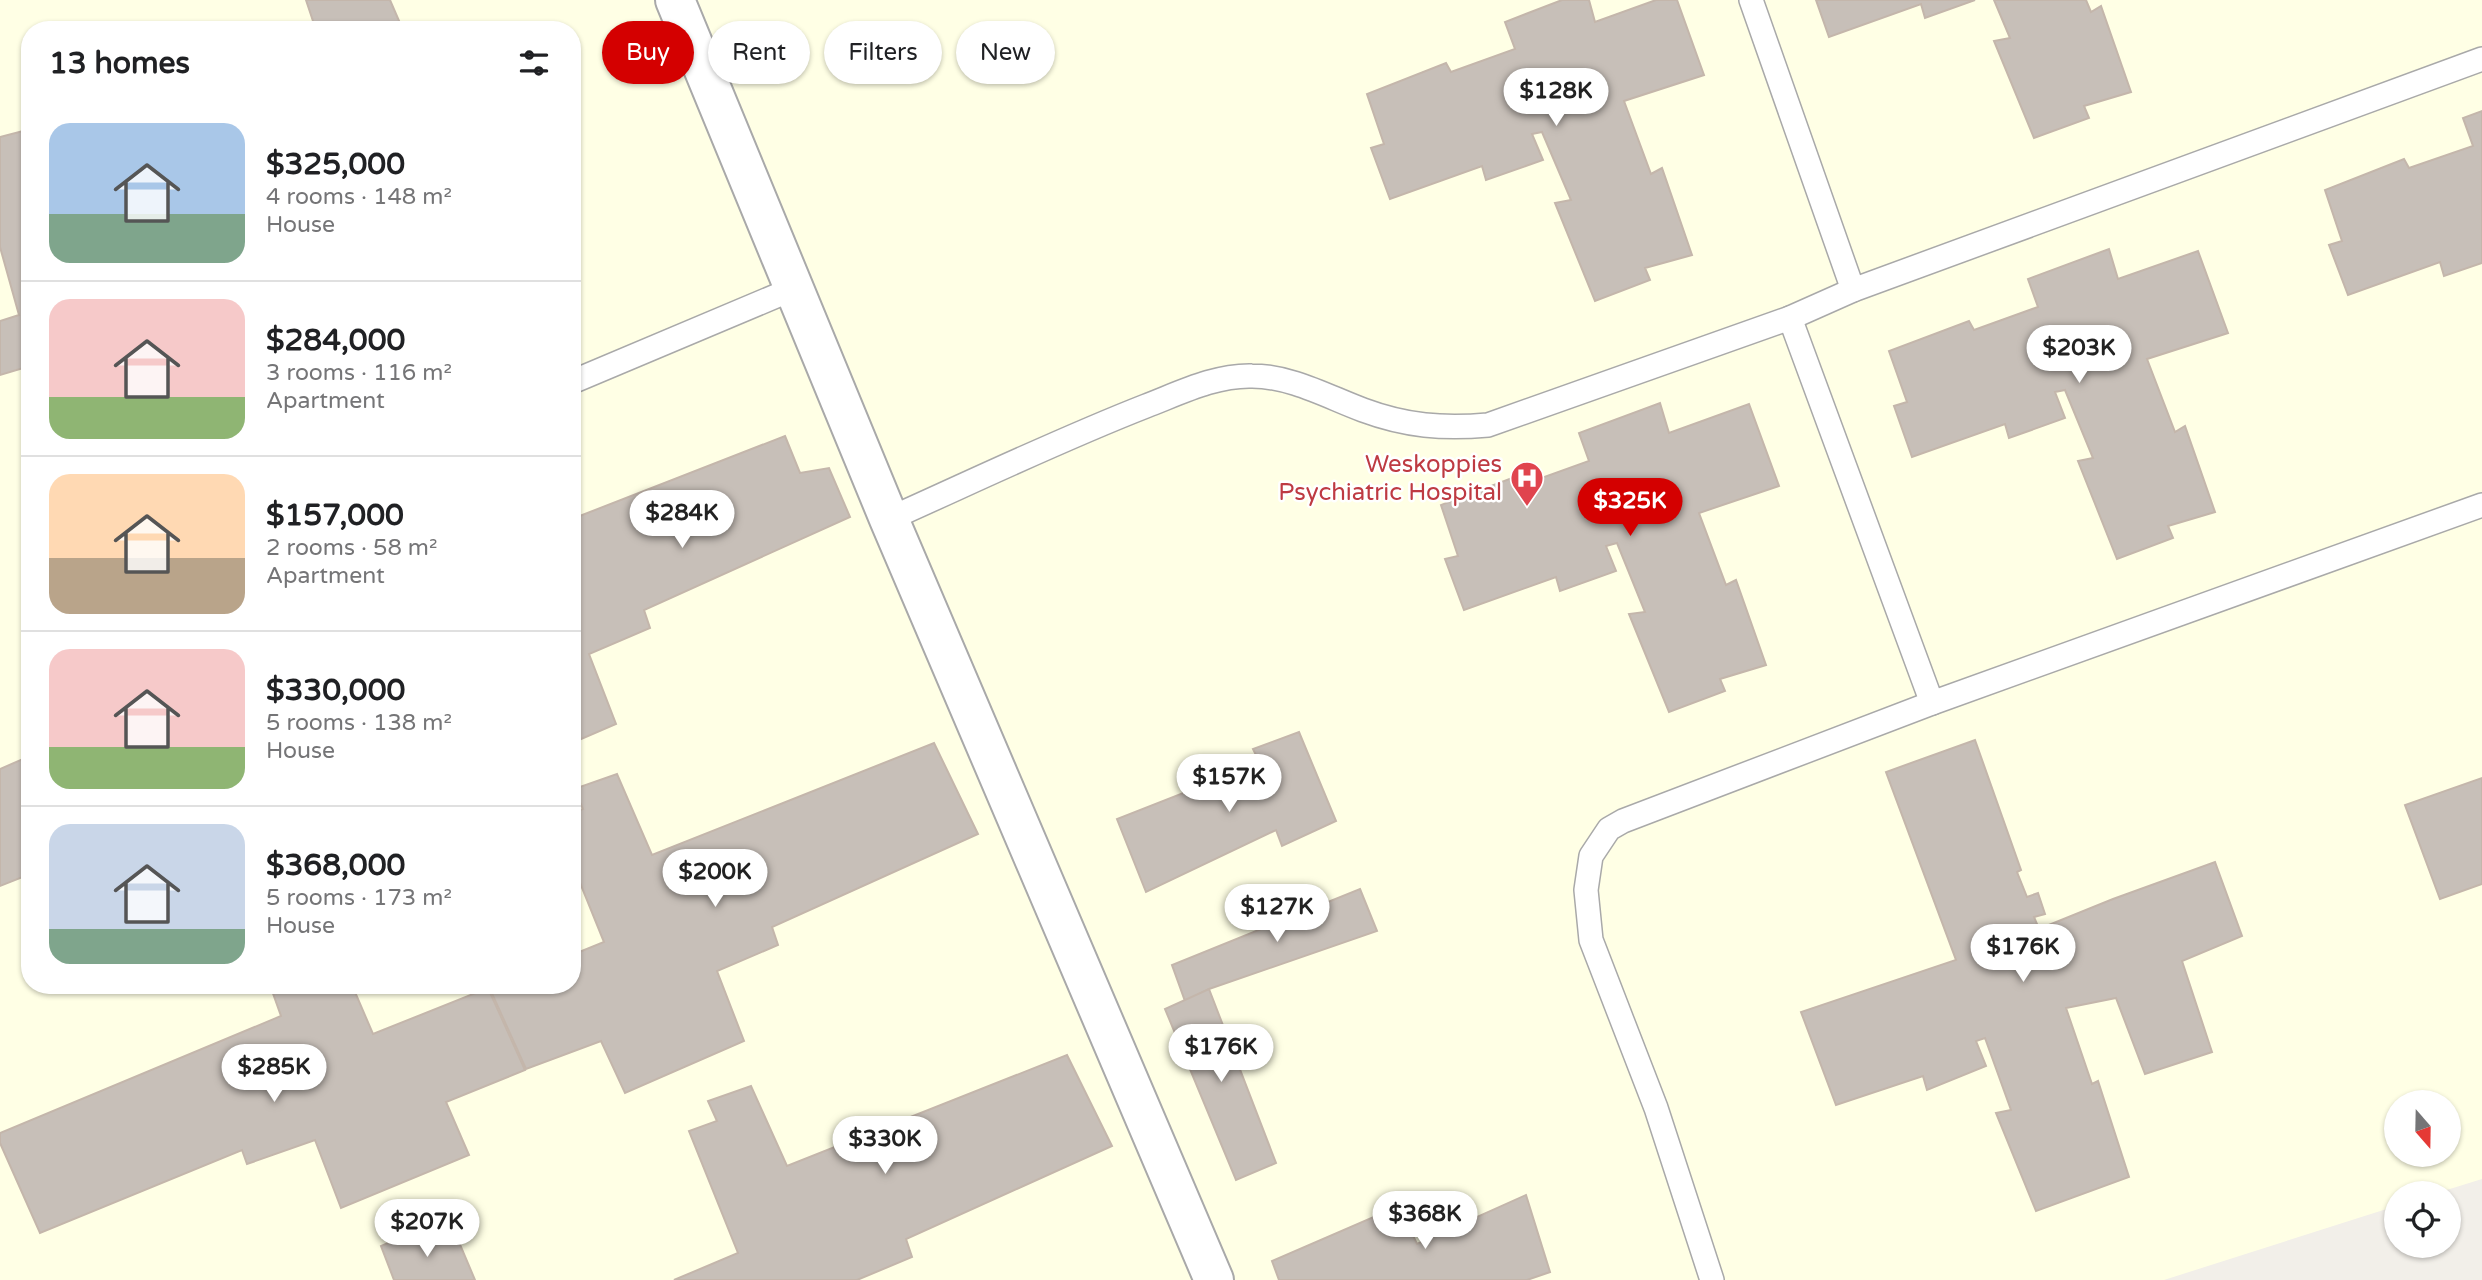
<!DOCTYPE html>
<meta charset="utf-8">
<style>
body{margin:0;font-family:"Varela Round",sans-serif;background:#f6f6f6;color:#202124;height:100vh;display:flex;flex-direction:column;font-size:26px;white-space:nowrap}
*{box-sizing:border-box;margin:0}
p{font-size:23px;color:#757577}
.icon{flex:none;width:38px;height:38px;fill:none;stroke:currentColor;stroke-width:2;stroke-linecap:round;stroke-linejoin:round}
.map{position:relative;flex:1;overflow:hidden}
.details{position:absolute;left:21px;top:21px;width:560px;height:973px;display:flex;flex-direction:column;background:#fff;border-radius:28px;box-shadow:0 2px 5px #0004}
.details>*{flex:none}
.top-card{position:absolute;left:602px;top:21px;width:665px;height:63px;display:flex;gap:14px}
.needle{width:46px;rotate:160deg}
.buttons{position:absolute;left:2384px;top:1090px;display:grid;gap:14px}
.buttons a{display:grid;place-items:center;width:77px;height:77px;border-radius:50%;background:#fff;box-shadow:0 2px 5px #0004;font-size:35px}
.price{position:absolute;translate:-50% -60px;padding:0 16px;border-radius:24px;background:#fff;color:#222;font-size:23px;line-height:46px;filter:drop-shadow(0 2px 4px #0008)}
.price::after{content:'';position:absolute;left:50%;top:42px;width:21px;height:16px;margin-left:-10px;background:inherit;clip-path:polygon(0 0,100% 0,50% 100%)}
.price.active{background:#d40000;color:#fff}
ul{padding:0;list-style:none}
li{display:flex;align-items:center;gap:21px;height:175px;padding:0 28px}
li+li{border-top:2px solid #e0e0e0}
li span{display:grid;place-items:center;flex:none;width:196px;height:140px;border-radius:21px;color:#555}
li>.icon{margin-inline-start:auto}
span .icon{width:84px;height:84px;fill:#fffc;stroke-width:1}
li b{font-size:30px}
h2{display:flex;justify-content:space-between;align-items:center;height:84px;padding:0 28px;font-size:30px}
.pill{padding:0 24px;border-radius:32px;background:#fff;box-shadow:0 2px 5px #0004;font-size:24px;line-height:63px}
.pill.active{background:#d40000;color:#fff}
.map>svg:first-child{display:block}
.education{fill:#ffffe5;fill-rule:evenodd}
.building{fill:#c7bfb8;stroke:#c4b6ab;stroke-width:2}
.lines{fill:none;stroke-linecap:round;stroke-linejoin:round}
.lane-casing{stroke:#a9a9a9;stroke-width:26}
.street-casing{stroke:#a9a9a9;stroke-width:42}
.lane{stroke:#fff;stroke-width:23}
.street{stroke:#fff;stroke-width:38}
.labels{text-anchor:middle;stroke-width:5;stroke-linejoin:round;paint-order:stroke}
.health-label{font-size:24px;fill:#be3a42;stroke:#fff;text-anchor:end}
</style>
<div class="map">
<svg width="2482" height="1280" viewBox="0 0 2482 1280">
<rect width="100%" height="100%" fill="#f2efe9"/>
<path class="education" d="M 0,0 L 2482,0 L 2482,1179 L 2437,1193 L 2396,1194 L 2396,1206 L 2164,1280 L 0,1280 ZM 30,30 L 572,30 L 572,985 L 30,985 ZM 2396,1102 L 2448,1102 L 2448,1155 L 2396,1155 Z"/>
<g class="building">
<polygon points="306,0 390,0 403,30 316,30"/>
<polygon points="1562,0 1589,0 1595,22 1656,0 1677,0 1704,75 1624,101 1651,174 1662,168 1692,255 1645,268 1650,280 1595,301 1555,203 1571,200 1542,132 1532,134 1543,160 1486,180 1482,166 1390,199 1371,148 1384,144 1367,94 1446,63 1451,72 1515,49 1505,22"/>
<polygon points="1816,0 1975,0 1925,18 1921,4 1829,37"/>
<polygon points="1994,0 2086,0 2091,12 2101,6 2131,92 2084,106 2089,118 2034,138 1994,41 2010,38"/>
<polygon points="2482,111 2482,263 2444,276 2440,262 2348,295 2329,245 2342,241 2325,190 2404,159 2409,168 2473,146 2463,118"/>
<polygon points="27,130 30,141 30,366 0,375 0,321 19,315 0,247 0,137"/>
<polygon points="2109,249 2118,279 2198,251 2228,333 2147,359 2175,432 2185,426 2215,512 2168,526 2173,538 2117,559 2078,461 2093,458 2065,390 2055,392 2065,418 2009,438 2005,424 1912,457 1894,406 1907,402 1889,351 1969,321 1974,330 2038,307 2028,279"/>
<polygon points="1660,403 1669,433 1749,404 1779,486 1699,513 1726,585 1736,580 1766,665 1720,679 1725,691 1669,712 1629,614 1645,612 1617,543 1606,546 1616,571 1560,591 1556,577 1464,610 1445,559 1458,556 1441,505 1520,475 1525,484 1589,461 1579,433"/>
<polygon points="785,436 800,473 829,468 850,517 644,610 650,628 589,654 616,724 572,743 572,519"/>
<polygon points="1299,732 1336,821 1282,846 1276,830 1146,892 1117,819 1260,763 1253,749"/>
<polygon points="1975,740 2021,870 2017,872 2027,897 2038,893 2045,914 2034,917 2039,929 2113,899 2215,862 2242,936 2182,961 2212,1052 2145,1074 2116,998 2066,1008 2092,1084 2098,1081 2129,1177 2036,1211 1996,1113 2011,1110 1985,1038 1976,1041 1986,1066 1927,1090 1923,1076 1836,1105 1801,1012 1956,960 1886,772"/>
<polygon points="934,743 978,834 772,927 778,945 717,971 744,1041 625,1093 601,1041 526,1069 490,989 500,985 572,985 572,955 604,942 572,863 572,813 583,809 574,789 617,774 652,855"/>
<polygon points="30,756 30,874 0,886 0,769"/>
<polygon points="2482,778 2482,884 2440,899 2405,805"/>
<polygon points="1360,889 1377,931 1209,989 1185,1001 1172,965"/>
<polygon points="270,985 352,985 373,1034 488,988 525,1070 446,1102 469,1155 341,1208 315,1140 247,1164 242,1150 40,1233 0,1143 0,1133 281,1016"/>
<polygon points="1209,989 1276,1163 1236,1180 1165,1009"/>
<polygon points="1067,1055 1112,1146 906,1239 912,1257 857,1280 674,1280 738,1253 689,1131 717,1121 708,1101 751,1086 787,1166"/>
<polygon points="1526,1195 1550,1272 1527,1280 1279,1280 1272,1261 1399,1206 1417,1244"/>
<polygon points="420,1229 428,1247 456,1235 475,1280 394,1280 381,1246"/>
</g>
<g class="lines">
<defs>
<g id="lane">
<polyline points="1751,0 1853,290"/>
<polyline points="1790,318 1932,703"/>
<polyline points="572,382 795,288"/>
<path d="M 889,519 C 974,481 1059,440 1146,406 C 1180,393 1215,375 1252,376 C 1291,376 1328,397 1363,410 C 1406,426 1443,429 1488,425 L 1790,318 L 1853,290 L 2482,59"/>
<polyline points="1712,1280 1656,1108 1591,940 1586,890 1591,856 1609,829 1623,821 1932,703 2482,505"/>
</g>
<polyline id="street" points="675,0 889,519 1214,1280"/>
</defs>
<use href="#lane" class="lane-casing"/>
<use href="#street" class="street-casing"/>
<use href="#lane" class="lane"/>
<use href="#street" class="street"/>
</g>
<defs>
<symbol id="hospital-pin" viewBox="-11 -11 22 30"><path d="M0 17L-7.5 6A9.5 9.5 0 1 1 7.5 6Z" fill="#e0444e" stroke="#fff"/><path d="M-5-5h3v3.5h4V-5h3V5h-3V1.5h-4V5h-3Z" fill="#fff"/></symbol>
</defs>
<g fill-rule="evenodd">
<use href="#hospital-pin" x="1508" y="459" width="38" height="52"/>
</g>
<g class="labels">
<g class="health-label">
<text x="1502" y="472">Weskoppies<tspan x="1502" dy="28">Psychiatric Hospital</tspan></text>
</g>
</g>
</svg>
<div class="buttons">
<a><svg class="needle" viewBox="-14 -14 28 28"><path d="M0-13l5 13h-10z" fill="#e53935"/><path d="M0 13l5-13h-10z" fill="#757577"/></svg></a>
<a><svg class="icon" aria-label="locate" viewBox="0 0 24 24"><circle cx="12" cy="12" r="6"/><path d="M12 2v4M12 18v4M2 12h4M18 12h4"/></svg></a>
</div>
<b class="price" style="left:1556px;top:128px">$128K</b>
<b class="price" style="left:2079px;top:385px">$203K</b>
<b class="price active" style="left:1630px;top:538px">$325K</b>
<b class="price" style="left:682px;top:550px">$284K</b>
<b class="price" style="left:1229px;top:814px">$157K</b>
<b class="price" style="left:715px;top:909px">$200K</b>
<b class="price" style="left:1277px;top:944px">$127K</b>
<b class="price" style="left:2023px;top:984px">$176K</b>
<b class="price" style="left:1221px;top:1084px">$176K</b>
<b class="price" style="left:274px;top:1104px">$285K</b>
<b class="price" style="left:885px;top:1176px">$330K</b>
<b class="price" style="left:1425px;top:1251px">$368K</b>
<b class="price" style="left:427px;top:1259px">$207K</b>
<div class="top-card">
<a class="pill active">Buy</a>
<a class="pill">Rent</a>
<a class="pill">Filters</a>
<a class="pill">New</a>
</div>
<section class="details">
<h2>13 homes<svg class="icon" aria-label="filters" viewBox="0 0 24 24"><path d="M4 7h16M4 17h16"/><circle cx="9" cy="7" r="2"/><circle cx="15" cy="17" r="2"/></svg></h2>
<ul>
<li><span style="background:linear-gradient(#a9c7e8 65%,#7fa58c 0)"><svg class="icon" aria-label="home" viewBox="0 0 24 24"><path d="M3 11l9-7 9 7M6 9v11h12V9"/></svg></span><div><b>$325,000</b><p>4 rooms · 148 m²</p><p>House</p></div></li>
<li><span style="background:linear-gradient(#f6c9c9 70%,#8fb573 0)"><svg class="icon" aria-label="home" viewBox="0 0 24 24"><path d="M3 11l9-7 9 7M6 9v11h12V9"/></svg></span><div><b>$284,000</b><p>3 rooms · 116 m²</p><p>Apartment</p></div></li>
<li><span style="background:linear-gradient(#ffd9b3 60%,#b9a48a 0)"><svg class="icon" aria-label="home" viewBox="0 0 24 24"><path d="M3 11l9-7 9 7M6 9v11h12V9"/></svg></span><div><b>$157,000</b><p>2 rooms · 58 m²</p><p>Apartment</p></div></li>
<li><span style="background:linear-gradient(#f6c9c9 70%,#8fb573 0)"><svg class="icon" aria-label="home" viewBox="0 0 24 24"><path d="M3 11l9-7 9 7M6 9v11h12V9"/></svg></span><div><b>$330,000</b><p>5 rooms · 138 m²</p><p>House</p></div></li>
<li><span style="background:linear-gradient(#c9d6e8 75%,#7fa58c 0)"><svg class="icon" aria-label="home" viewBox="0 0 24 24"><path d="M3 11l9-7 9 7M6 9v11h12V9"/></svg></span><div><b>$368,000</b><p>5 rooms · 173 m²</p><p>House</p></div></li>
</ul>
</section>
</div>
